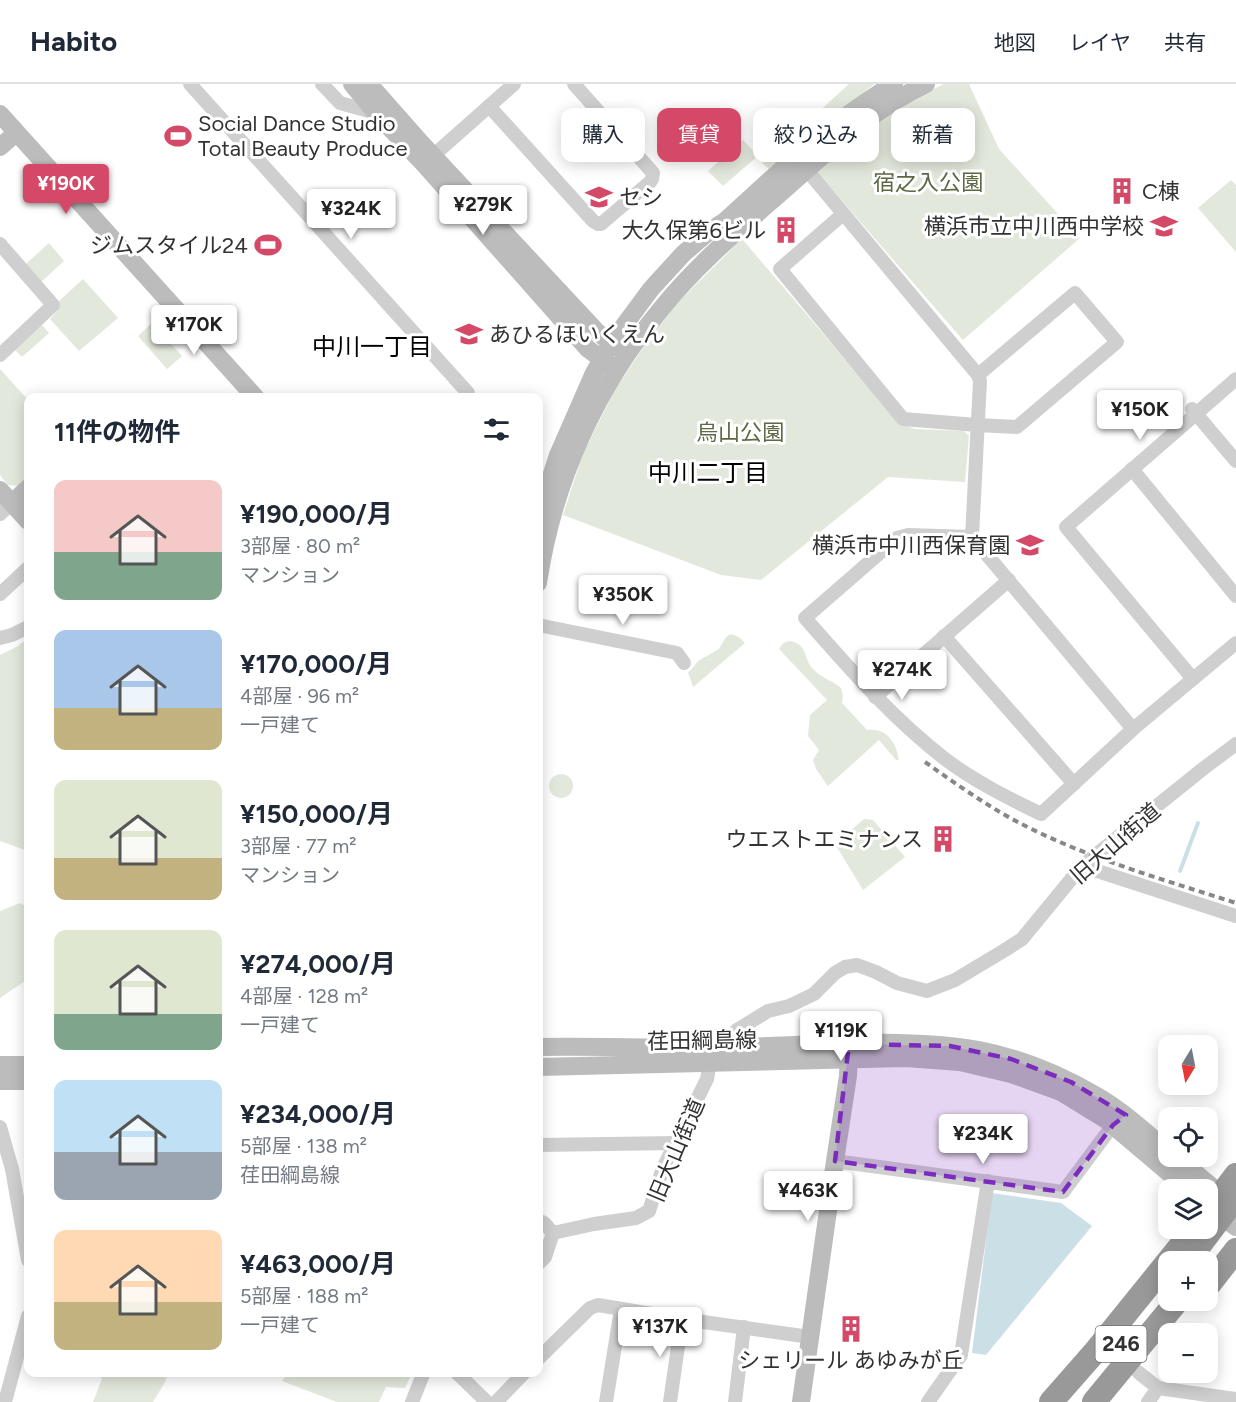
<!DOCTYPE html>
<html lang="ja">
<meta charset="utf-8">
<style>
body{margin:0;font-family:Figtree,"Noto Sans JP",sans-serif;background:#f2f2f3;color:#1f2937;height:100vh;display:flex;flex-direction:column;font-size:22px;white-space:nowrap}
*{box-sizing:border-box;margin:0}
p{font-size:20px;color:#747a83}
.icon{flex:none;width:33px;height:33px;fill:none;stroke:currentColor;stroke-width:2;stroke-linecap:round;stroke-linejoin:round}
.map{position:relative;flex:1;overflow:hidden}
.sheet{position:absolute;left:24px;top:309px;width:519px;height:984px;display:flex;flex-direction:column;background:#fff;border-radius:12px;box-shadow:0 3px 15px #0003}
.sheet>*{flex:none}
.hud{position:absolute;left:561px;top:24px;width:570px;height:54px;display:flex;gap:12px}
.needle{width:39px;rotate:190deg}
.tools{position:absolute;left:1158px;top:951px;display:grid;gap:12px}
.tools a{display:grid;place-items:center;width:60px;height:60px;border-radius:12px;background:#fff;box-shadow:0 3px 15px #0003;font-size:30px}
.price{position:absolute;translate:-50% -51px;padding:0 14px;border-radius:6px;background:#fff;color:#222;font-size:20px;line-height:39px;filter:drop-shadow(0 2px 3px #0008)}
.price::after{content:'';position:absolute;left:50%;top:36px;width:18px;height:14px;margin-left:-9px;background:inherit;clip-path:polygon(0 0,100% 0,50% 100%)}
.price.current{background:#d44967;color:#fff}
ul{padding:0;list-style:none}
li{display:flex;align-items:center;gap:18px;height:150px;padding:0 30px}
li span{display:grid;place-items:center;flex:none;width:168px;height:120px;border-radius:12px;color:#555}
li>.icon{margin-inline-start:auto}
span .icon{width:72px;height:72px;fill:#fffc;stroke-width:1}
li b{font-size:26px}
h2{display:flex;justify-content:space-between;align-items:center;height:72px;padding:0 30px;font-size:26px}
.chip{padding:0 21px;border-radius:12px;background:#fff;box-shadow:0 3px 15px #0003;font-size:21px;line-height:54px}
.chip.current{background:#d44967;color:#fff}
header{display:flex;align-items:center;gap:36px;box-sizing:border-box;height:84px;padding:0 30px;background:#fff;border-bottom:2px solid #e0e1e3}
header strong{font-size:28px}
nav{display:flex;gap:33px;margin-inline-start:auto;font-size:21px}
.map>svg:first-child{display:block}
.green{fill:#e3e8dc}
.water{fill:#cbe0e6}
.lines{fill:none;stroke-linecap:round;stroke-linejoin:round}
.stream{stroke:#cbe0e6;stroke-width:4}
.street{stroke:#cfcfcf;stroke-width:14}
.secondary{stroke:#bcbcbc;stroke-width:18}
.highway{stroke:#999;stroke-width:24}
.rail{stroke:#878787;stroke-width:4;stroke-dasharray:6 4.5;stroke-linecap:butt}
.highway-bridge{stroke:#999;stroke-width:24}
.marked{fill:#7b2cbf;fill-opacity:0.2;stroke:#7b2cbf;stroke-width:4.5;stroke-dasharray:12 8;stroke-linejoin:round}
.labels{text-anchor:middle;stroke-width:6;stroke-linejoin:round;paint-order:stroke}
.shield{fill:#fff;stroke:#707070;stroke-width:1.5}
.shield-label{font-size:21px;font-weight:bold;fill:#323232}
.poi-label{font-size:22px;fill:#323232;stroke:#fff;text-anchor:end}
.park-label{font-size:22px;fill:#5b6a43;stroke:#fff}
.street-label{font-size:22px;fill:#323232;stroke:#fff}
.neighbourhood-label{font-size:24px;fill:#000;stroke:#fff}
</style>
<header>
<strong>Habito</strong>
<nav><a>地図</a><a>レイヤ</a><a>共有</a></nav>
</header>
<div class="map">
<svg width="1236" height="1318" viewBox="0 0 1236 1318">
<rect width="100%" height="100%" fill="#fff"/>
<g class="green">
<polygon points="849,0 874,0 769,85 762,79"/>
<polygon points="944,0 969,0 999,65 1080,154 963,256 816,87 882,35 927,8"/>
<polygon points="716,32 733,52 707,72 702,69 696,60 702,55 701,52 709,45 706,40"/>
<polygon points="743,56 758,72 723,102 708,87"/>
<polygon points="1231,96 1236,101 1236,168 1198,124"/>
<polygon points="742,155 898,337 914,345 964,347 969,352 965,398 888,393 761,496 721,491 563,431 583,369 615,306 664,232"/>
<polygon points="49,159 64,177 41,198 26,180"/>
<polygon points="83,195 118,234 79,267 50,235 58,226 57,224 59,217"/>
<polygon points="152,239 182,272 167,285 138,252"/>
<polygon points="42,241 49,249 22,273 14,265"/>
<polygon points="0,285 28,316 28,394 20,402 8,401 0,391"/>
<polygon points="731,550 739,553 745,559 693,603 688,588 691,586 698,577 719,565 726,553"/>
<polygon points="28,554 28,669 27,671 28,761 25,766 0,757 0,571 18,562"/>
<path d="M 789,557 C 809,560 802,573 813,585 C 821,594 832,596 841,604 L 843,612 L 842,619 L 867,646 C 887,644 896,658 899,676 L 896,676 L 879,656 L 828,702 L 816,685 L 813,676 L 819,666 L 808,652 L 810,631 L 827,616 L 779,565 L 783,559 Z"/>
<circle cx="561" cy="702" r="12"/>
<polygon points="864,735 873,736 905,773 863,806 835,760"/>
<polygon points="20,819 28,824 28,895 0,914 0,827"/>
<polygon points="97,1289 168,1289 165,1298 153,1318 93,1318 102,1295"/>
<polygon points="288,1289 288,1288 412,1289 405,1304 386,1303 379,1318 337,1318 282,1297"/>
</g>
<polygon class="water" points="992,1109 1061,1119 1092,1142 986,1271 972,1269"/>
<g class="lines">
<polyline class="stream" points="1180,787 1198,739"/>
<g class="street">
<polyline points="190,0 468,309 463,314"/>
<polyline points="322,0 340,19 376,29"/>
<polyline points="489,22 593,137 598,140 601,140 650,98 652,95 653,89 574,0"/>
<polyline points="426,78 514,0"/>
<polyline points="801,79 978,291 980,297 972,453 1133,645"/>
<polyline points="843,130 780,185 903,335 977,341 1017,343 1117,258 1075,209 978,291"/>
<polyline points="0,160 53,221 0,271"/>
<polyline points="1192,325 1236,377"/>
<polyline points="1132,385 1236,512"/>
<polyline points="0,430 12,419"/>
<path d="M 972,453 L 908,451 L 897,454 L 805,534 C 849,584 892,634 945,675 C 974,697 1008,714 1041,730 L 1133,645 L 1236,559"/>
<polyline points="0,510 28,484"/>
<polyline points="538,541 677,569 684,579"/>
<polyline points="944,552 1074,700"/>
<polyline points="0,554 12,551 28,543"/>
<polyline points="1193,595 1066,443 1236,295"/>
<polyline points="875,613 1009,496"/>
<polyline points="1082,782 1236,832"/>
<polyline points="721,964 737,946 768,927 789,922 814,910 835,889 845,883 857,881 876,888 897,899 927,907 955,896 1005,866 1022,855 1082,782 1204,684 1236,660"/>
<polyline points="0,1043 12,1085 28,1176"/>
<polyline points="538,1061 676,1059"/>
<polyline points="835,1077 1063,1108 1113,1041 1120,1036"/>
<polyline points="538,1136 544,1139 553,1149"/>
<polyline points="553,1149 594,1140 636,1134 649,1127 663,1084 707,995 710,979"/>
<polyline points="538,1180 545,1173 553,1149"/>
<polyline points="538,1275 590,1224 598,1221 682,1235 810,1253"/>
<polyline points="456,1288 487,1318"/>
<polyline points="1138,1288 1158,1304 1148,1318"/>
<polyline points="1158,1304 1236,1315"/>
<polyline points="5,1318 28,1232"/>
<polyline points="412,1318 424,1288"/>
<polyline points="496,1318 525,1288"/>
<polyline points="606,1318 621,1225"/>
<polyline points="670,1318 682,1235"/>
<polyline points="735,1318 744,1243"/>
<polyline points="928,1318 961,1271 988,1097"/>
</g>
<g class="secondary">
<polyline points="352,0 376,29 424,80 588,265 610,281"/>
<polyline points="369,0 421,59 597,248 620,265"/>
<polyline points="0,30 256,314"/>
<polyline points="0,63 16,49"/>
<polyline points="0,406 28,437"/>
<polyline points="12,419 28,404"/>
<path d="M 538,433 L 558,371 L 593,291 L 611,259 L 651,205 L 684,169 L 711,146 L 725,137 C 778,89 831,37 894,0"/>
<path d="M 538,499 C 553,398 596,303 661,225 C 697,180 742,143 785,105 C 829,66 873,25 926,0"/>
<path d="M 538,963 C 605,962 672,965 738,963 C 816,961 902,953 979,966 C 1020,974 1061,991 1097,1012 C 1123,1027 1145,1048 1168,1067"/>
<polyline points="0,981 28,981"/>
<polyline points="538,983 906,974 960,978 1011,990 1061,1008 1105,1035 1189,1106"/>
<polyline points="0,997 28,997"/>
<polyline points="1175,1072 1230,1118"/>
<polyline points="1211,1124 1236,1143"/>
<polyline points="801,1318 835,1077 848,992 849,965"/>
</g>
<g class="highway">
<polyline points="1208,1128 1236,1091"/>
<polyline points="1208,1202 1236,1166"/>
<polyline points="1051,1318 1094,1269 1195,1144"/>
<polyline points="1094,1318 1178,1216"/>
</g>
<path class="rail" d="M 925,678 C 963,705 1000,731 1042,750 C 1104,779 1171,798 1236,819"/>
<polyline class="highway-bridge" points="1187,1178 1236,1113"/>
</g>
<path class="marked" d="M 849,960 L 950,962 L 1011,975 L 1071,998 L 1126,1031 L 1113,1041 L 1063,1108 L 835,1077 Z"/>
<defs>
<symbol id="stadium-bare" viewBox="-9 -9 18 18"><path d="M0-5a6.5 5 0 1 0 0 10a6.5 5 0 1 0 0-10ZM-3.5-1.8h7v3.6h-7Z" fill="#d44967" stroke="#fff" stroke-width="2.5" paint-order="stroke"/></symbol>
<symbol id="building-bare" viewBox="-9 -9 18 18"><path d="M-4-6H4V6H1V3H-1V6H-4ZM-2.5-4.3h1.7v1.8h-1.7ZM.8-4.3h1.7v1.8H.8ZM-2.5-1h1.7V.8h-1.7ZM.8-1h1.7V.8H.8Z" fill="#d44967" stroke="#fff" stroke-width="2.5" paint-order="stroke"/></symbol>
<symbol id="school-bare" viewBox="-9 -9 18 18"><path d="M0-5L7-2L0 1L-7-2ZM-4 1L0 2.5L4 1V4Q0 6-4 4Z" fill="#d44967" stroke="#fff" stroke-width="2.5" paint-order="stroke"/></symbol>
</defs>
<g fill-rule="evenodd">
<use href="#stadium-bare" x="159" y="33" width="38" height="38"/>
<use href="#building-bare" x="1103" y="88" width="38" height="38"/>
<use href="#school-bare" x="580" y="94" width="38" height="38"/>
<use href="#school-bare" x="1145" y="123" width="38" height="38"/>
<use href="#building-bare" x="767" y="127" width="38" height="38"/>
<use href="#stadium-bare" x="249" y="142" width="38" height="38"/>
<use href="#school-bare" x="450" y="231" width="38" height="38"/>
<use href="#school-bare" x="1011" y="442" width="38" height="38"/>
<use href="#building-bare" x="924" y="736" width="38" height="38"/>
<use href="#building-bare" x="832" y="1226" width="38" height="38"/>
</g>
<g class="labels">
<rect class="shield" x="1095.5" y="1242" width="51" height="36" rx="4.5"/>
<g class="shield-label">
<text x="1121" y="1267">246</text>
</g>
<g class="poi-label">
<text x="198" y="47" text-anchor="start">Social Dance Studio<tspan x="198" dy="25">Total Beauty Produce</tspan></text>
<text x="1142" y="115" text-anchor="start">C棟</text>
<text x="619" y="121" text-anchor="start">セシ</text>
<text x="1144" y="150">横浜市立中川西中学校</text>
<text x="766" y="154">大久保第6ビル</text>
<text x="248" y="169">ジムスタイル24</text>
<text x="489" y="258" text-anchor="start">あひるほいくえん</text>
<text x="1010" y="469">横浜市中川西保育園</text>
<text x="923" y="763">ウエストエミナンス</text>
<text x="851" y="1284" text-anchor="middle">シェリール あゆみが丘</text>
</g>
<g class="park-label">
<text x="928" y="106">宿之入公園</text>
<text x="740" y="356">烏山公園</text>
</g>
<g class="street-label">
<text transform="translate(1115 759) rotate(-41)" y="8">旧大山街道</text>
<text transform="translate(702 956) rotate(-1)" y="8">荏田綱島線</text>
<text transform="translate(676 1066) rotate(-67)" y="8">旧大山街道</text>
</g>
<g class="neighbourhood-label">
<text x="372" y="271">中川一丁目</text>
<text x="708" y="397">中川二丁目</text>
</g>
</g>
</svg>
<div class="tools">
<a><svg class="needle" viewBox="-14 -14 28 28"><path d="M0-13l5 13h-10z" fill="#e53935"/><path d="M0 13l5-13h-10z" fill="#747a83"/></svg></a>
<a><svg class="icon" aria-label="locate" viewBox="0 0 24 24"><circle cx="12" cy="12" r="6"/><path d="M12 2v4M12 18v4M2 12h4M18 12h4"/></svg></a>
<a><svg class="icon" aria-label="layers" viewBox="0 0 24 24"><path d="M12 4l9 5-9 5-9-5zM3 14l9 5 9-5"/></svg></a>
<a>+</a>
<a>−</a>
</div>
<b class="price current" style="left:66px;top:131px">¥190K</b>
<b class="price" style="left:483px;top:152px">¥279K</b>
<b class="price" style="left:351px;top:156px">¥324K</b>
<b class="price" style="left:194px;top:272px">¥170K</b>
<b class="price" style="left:1140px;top:357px">¥150K</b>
<b class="price" style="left:623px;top:542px">¥350K</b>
<b class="price" style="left:902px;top:617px">¥274K</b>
<b class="price" style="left:841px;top:978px">¥119K</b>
<b class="price" style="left:983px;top:1081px">¥234K</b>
<b class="price" style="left:808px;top:1138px">¥463K</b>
<b class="price" style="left:660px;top:1274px">¥137K</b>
<div class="hud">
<a class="chip">購入</a>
<a class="chip current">賃貸</a>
<a class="chip">絞り込み</a>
<a class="chip">新着</a>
</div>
<section class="sheet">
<h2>11件の物件<svg class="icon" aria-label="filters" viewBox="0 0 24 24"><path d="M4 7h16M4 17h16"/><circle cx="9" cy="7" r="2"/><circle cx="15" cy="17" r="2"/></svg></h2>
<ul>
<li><span style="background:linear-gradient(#f6c9c9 60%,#7fa58c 0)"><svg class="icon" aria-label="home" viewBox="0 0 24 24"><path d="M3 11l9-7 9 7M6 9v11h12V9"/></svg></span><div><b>¥190,000/月</b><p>3部屋 · 80 m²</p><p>マンション</p></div></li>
<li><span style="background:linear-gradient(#a9c7e8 65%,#c2b280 0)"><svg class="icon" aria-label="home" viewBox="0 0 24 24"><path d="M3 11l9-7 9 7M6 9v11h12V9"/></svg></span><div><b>¥170,000/月</b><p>4部屋 · 96 m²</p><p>一戸建て</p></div></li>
<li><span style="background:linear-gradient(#dfe7d0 65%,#c2b280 0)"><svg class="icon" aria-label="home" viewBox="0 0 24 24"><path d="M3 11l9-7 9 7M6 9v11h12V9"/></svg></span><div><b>¥150,000/月</b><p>3部屋 · 77 m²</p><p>マンション</p></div></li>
<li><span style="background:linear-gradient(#dfe7d0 70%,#7fa58c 0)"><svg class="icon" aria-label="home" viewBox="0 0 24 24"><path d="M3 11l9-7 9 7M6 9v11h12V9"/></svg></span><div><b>¥274,000/月</b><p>4部屋 · 128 m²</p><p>一戸建て</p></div></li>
<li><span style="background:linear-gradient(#bfe0f5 60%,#9aa5b1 0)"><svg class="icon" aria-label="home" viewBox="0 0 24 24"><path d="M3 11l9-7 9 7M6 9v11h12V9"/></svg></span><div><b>¥234,000/月</b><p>5部屋 · 138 m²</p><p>荏田綱島線</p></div></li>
<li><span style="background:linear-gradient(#ffd9b3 60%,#c2b280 0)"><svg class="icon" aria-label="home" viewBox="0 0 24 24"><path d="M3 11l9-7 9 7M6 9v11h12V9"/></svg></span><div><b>¥463,000/月</b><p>5部屋 · 188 m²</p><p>一戸建て</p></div></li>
</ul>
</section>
</div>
